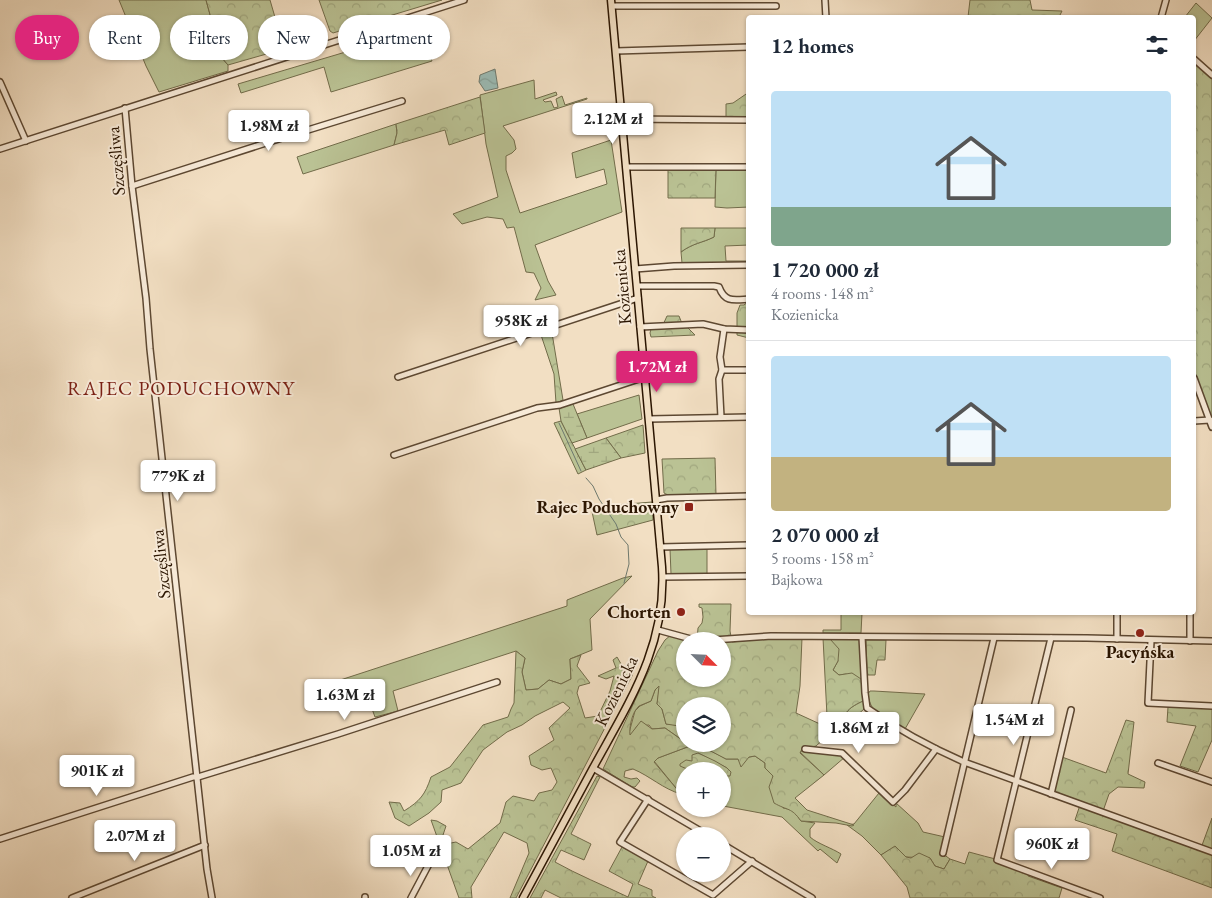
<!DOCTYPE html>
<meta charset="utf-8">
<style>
body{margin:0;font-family:"EB Garamond",serif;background:#f6f6f7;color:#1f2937;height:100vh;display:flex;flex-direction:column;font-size:19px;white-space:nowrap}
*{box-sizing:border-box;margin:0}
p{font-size:16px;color:#747a83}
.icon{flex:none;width:28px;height:28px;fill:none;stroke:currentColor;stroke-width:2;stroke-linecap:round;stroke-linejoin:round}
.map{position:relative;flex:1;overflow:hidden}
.details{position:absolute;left:746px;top:15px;width:450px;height:600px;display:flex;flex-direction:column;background:#fff;border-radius:5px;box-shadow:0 1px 4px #0004}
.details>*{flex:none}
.hud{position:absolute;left:15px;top:15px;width:475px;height:45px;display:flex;gap:10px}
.needle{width:32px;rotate:114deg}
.fabs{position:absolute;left:676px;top:632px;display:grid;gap:10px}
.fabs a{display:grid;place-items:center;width:55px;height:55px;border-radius:50%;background:#fff;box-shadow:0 1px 4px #0004;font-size:25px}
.price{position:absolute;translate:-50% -42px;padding:0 11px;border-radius:5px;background:#fff;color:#222;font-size:16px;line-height:32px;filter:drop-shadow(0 1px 2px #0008)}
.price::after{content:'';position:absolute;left:50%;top:30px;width:15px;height:11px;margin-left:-8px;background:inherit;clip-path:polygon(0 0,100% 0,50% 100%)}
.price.selected{background:#db2777;color:#fff}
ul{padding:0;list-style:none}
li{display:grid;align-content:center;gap:10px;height:265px;padding:0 25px}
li+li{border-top:1px solid #e0e1e3}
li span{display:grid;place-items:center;height:155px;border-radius:5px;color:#555}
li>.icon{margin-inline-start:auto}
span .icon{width:90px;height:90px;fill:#fffc;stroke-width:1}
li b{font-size:21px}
h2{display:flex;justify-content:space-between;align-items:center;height:60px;padding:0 25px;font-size:21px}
.chip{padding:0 18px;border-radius:22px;background:#fff;box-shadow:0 1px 4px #0004;font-size:18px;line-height:45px}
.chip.selected{background:#db2777;color:#fff}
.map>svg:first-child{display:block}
.green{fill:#bac294;stroke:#726c4a}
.forest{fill:url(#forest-crowns);stroke:#726c4a;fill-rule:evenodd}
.wetland{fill:url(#wetland-marsh);stroke:#726c4a}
.water{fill:url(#water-waves);stroke:#6e796e}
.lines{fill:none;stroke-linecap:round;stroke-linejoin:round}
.stream{stroke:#6e796e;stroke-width:1}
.minor-casing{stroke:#5d4832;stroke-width:8}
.major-casing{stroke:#2b1501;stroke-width:9}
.minor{stroke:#f7ead8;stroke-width:5}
.major{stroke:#f2dfc3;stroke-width:6}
.poi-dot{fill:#8f2418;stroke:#f7ead8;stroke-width:2}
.labels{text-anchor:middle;stroke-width:4;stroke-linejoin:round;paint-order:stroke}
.street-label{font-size:18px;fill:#2b1501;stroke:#f7ead8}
.poi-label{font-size:18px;font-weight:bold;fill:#2b1501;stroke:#f7ead8;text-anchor:end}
.quarter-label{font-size:20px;letter-spacing:1px;fill:#7a1f14;stroke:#f7ead8}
</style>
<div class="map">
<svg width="1212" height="898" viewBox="0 0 1212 898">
<defs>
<pattern id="forest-crowns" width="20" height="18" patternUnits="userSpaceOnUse" patternTransform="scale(1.25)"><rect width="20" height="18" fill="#bac294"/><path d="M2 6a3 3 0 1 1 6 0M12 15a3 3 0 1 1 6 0" fill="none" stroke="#a0a67e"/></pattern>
<pattern id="wetland-marsh" width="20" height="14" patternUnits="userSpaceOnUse" patternTransform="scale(1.25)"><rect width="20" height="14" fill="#bac294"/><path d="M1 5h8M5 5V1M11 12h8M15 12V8" fill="none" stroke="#a0a67e"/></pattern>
<pattern id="water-waves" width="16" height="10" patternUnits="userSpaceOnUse" patternTransform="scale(1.25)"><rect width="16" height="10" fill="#9bbcb6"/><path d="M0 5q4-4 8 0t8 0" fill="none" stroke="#86a19b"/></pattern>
</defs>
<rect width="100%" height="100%" fill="#f2dfc3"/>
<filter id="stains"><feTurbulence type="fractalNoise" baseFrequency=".004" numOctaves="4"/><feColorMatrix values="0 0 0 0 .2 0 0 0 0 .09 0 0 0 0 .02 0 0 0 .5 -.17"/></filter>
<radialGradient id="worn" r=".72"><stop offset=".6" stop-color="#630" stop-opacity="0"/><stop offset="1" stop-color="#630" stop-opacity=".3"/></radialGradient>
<g class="green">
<polygon points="119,0 206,0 222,58 228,65 228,71 159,92 146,66"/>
<polygon points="1196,3 1212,18 1194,41 1194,18 1185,17"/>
<polygon points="423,29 432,61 331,92 324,67 241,93 238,84"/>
<polygon points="534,80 535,99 556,92 557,95 543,100 545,102 551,101 554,108 558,107 556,99 562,96 565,105 587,98 587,99 503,126 514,140 516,149 512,153 506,156 506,170 520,213 607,184 604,169 576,178 572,153 611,140 622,212 535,245 548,281 556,295 535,300 541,288 534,273 526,272 514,227 507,228 503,219 487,217 462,224 453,214 498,197 486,144 480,95"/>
<polygon points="396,124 397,133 394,145 303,174 297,157"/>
<polygon points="716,168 749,168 749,207 727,208 715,207"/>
<path d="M 715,228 L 749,228 L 749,245 L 725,246 L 726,261 L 749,261 L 749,264 L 684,265 L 682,263 L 681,252 C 693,243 702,243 714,237 Z"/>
<polygon points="639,395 642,419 587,438 577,414"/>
<polygon points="670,549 707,549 707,574 671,574"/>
<polygon points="632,576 590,619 592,650 570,659 571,679 561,684 549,680 538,689 526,690 522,672 525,658 516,651 393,691 398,711 375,717 368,698 330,710 325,685 567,606 567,600 623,578"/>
<polygon points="841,613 862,613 861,633 823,633 823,630 841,630"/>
<path d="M 830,639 L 859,639 L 861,646 L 864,709 L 845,726 C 840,713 852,706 863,701 L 861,679 L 846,674 L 839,675 L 833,670 L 838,661 L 834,645 Z"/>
<polygon points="660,685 657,704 662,709 666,724 678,725 682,732 682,740 665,728 652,729 649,725 637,726 631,736 629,733 635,711 640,706 651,701 655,690"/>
<path d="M 870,691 L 874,691 L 925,694 L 905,729 C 889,720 869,714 868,694 Z"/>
<path d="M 690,746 L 704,747 L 726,759 L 738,759 L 755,756 L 765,763 L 765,768 L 773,776 L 783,808 L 793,810 L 801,821 L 815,823 L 810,829 L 810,837 C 818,844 832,848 841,854 L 837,863 L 820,849 L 818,851 L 782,817 L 723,806 L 723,776 L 726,777 L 727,768 L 698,753 L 696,771 L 685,771 L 684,798 L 654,761 L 658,758 Z"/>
<path d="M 801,751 C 814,752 833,750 845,757 L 824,775 L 800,752 Z"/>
<polygon points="879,793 896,807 896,803 918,823 923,832 945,837 943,854 950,859 944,869 935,866 930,858 906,857 895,847 881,855 862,836 847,825 854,824"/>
</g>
<g class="forest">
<polygon points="206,0 270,0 281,38 277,51 228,65 222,58"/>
<polygon points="319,0 442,0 333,33 330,31"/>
<polygon points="970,0 1030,0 1032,10 1062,11 1059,17 968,17"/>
<polygon points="1194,61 1212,77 1212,422 1194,371"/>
<polygon points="749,92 749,118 726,117 726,104 733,103"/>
<polygon points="480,97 485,133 449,145 445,130 394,145 397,133 396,124"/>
<polygon points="716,168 715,198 668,198 668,169"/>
<path d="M 681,228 L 715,228 L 714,237 C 702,243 693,243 681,252 Z"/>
<polygon points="749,301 749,338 737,335 737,313 740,305 744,305"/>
<polygon points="667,316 679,316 681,321 695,335 651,337 650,333 651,329 662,327"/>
<polygon points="555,328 556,331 552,333 563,400 556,403 554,374 541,335"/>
<polygon points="561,421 586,470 578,474 554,423"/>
<polygon points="643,425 645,453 621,458 606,438"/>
<polygon points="715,458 716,495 668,495 664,493 662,459"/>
<polygon points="652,502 653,520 597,535 591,507"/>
<path d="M 699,604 L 731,604 L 730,631 L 732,642 L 770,638 L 802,638 L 800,686 L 796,713 L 820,724 L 827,716 L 823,638 L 830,639 L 839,649 L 838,661 L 833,670 L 839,675 L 852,673 L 861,679 L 863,701 C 852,706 840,713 845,726 L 835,736 L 825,738 L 816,746 L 802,749 L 800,753 L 824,775 L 795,798 L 807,810 L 854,825 L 852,826 L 836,823 L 801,821 C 791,807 788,811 774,803 L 769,787 L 773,776 L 765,768 L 765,763 L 755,756 L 749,757 L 741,767 L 738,759 L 726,759 L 703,747 L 690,746 L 658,758 L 654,762 L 681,794 C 663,789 650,776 633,769 L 625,771 L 624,777 L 631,779 L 637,778 L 640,781 L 635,787 L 632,787 L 603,769 L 658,651 L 665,640 L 671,635 L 693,641 L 685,641 L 685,679 L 722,679 L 722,641 L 697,641 L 698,628 L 702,623 L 703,617 L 702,608 L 699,607 ZM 659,686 L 657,704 L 662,709 L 666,724 L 679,726 L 682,732 L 682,740 L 665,728 L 652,729 L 641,721 L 630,735 C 629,727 632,712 639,706 C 643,704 647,703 651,701 L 655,690 ZM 685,706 L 722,706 L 722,744 L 685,744 Z"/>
<polygon points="866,640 886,640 885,660 877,660 875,675 868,675 867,670"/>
<path d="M 516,651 L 525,658 L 522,672 L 526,690 L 538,689 L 549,680 L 561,684 L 571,679 L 570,659 L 581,655 L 577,666 L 590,683 L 579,686 L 577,693 L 585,718 L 598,716 L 610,691 L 614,676 L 606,679 L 598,676 L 616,668 L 613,660 L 617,657 L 624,669 L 637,660 L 632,676 L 516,898 L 510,898 L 529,853 L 527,843 L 504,832 L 471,887 L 472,898 L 459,898 L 431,820 L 437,821 L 446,826 L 443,835 L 451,843 L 456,842 L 468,849 L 500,823 L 506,802 L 513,796 L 534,801 L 539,793 L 552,790 L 557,782 L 551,768 L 542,770 L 531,765 L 529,756 L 554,740 L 549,728 L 570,708 L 563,702 L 535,716 L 522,725 L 507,732 L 483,750 L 461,783 L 442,790 L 441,802 L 429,813 L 409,826 L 395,818 L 389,802 L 400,803 L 404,811 C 420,801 425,795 431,777 L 450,767 L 483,725 L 508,717 L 511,709 L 514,703 Z"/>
<polygon points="1168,707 1212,708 1212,740 1198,772 1180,766 1196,726 1167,722"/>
<polygon points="1126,720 1134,722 1128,774 1145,782 1144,788 1118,787 1109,794 1102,814 1201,848 1212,818 1212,888 1112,851 1117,834 1075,820 1081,802 1053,792 1062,757 1106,773"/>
<path d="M 698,753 L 715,761 L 727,768 L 731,772 L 730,776 L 723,776 L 722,771 C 708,771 694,773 680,766 L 680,764 L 686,760 L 692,761 L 692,755 Z"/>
<path d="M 597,776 L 600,777 L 571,834 L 591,844 L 584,860 L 561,850 L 555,862 C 578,875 603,885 628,897 L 633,884 L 609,871 L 622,847 L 648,861 L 638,884 L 652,890 L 652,896 L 656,898 L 561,898 L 545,890 L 541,898 L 530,898 Z"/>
<path d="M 895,846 L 906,857 L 911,858 L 919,853 L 930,858 L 935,866 L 944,869 L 950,859 L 965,864 L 969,852 C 990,858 1010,862 1030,869 L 1028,876 L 1062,888 L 1059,898 L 910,898 L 907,887 L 881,855 Z"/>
</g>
<g class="wetland">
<polygon points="573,404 587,438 572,443 561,421 559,408"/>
<polygon points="606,438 621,458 586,470 575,449"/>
</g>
<polygon class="water" points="495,69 498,88 485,91 479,82 480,75"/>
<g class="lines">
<g class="stream">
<polyline points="559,423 581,471"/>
<polyline points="586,478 593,486 599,499 616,524 621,537 628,545 629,564 624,583"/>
</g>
<defs>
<g id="minor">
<polyline points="825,0 826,18"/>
<polyline points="612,6 776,6"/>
<polyline points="1161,18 1166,0"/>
<polyline points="616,51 749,47"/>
<polyline points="1194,59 1212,75"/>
<polyline points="0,82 26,141"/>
<polyline points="125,108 132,186 146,298 150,349 207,869 212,898"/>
<polyline points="622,119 749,120"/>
<polyline points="0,149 464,0"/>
<polyline points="626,167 749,167"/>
<polyline points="132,186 269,142 402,101"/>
<polyline points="635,269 674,266 749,265"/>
<path d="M 637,286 L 714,286 L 719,287 C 725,303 734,300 749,299"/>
<polyline points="640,327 703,324 724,329 749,330"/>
<polyline points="722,370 749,370"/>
<polyline points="398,377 638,298"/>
<polyline points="1194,378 1212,427"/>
<polyline points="721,417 719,379 722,370 720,357 724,329"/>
<polyline points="649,419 749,417"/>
<polyline points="1194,421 1210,420"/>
<polyline points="394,455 537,408 560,405 645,377"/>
<polyline points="656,500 667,498 749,496"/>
<polyline points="660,547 749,545"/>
<polyline points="663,577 749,576"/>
<polyline points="1190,612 1190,641"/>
<polyline points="658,630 691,639 713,640 771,636 1087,638 1212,641"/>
<path d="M 862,637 L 865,693 L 867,708 C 897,729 930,747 964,762 L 1212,852"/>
<polyline points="1051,638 997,860 1100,898"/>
<polyline points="1117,639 1117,612"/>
<polyline points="1151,641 1148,703 1212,706"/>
<polyline points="805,749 842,753 893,802 905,790 936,749"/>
<polyline points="1158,763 1212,782"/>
<polyline points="593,768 709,836"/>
<polyline points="1051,794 1071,710"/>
<polyline points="648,799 620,842 713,895 752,861"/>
<polyline points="0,839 193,777 198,777 338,734 497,682"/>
<polyline points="722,844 812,898"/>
<polyline points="943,853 994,638"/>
<polyline points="365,897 365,898"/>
<polyline points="72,898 205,845"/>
<polyline points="411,898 429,864"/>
</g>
<path id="major" d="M 523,898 C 546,855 570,811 593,768 C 629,702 667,646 662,567 L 611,0"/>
</defs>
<use href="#minor" class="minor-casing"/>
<use href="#major" class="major-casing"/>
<use href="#minor" class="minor"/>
<use href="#major" class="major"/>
</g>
<g class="poi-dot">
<rect x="684" y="502" width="10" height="10" rx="2.5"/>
<circle cx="681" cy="612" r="5"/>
<circle cx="1140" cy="633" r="5"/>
</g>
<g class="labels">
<g class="street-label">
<text transform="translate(116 161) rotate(-95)" y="6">Szczęśliwa</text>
<text transform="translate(622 287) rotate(-95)" y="6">Kozienicka</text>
<text transform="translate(161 564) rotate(-96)" y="6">Szczęśliwa</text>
<text transform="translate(616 691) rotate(-64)" y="6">Kozienicka</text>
</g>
<g class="poi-label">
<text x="679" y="513">Rajec Poduchowny</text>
<text x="671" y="618">Chorten</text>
<text x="1140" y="658" text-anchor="middle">Pacyńska</text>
</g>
<g class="quarter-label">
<text x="181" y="395">RAJEC PODUCHOWNY</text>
</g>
</g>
<rect width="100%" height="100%" filter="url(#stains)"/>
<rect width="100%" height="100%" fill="url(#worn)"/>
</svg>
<div class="fabs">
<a><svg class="needle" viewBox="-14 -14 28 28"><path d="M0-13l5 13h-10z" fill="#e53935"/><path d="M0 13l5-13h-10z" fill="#747a83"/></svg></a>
<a><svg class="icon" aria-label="layers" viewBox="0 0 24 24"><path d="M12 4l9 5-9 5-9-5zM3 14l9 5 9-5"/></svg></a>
<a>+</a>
<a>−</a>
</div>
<b class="price" style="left:613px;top:145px">2.12M zł</b>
<b class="price" style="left:269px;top:152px">1.98M zł</b>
<b class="price" style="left:521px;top:347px">958K zł</b>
<b class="price selected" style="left:657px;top:393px">1.72M zł</b>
<b class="price" style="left:178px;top:502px">779K zł</b>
<b class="price" style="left:345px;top:721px">1.63M zł</b>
<b class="price" style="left:1014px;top:746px">1.54M zł</b>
<b class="price" style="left:859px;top:754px">1.86M zł</b>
<b class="price" style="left:97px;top:797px">901K zł</b>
<b class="price" style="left:135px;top:862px">2.07M zł</b>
<b class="price" style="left:1052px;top:870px">960K zł</b>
<b class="price" style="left:411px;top:877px">1.05M zł</b>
<div class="hud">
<a class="chip selected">Buy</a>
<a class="chip">Rent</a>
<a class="chip">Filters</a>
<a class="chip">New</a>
<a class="chip">Apartment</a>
</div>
<section class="details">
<h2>12 homes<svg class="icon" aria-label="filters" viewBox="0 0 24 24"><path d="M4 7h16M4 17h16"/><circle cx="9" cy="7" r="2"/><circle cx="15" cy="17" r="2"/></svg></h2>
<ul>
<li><span style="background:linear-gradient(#bfe0f5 75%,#7fa58c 0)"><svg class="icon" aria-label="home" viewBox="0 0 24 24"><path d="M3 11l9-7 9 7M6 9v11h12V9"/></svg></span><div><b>1 720 000 zł</b><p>4 rooms · 148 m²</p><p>Kozienicka</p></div></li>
<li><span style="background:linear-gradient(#bfe0f5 65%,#c2b280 0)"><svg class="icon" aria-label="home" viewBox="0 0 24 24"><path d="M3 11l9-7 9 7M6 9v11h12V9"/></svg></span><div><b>2 070 000 zł</b><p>5 rooms · 158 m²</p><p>Bajkowa</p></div></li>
</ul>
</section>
</div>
